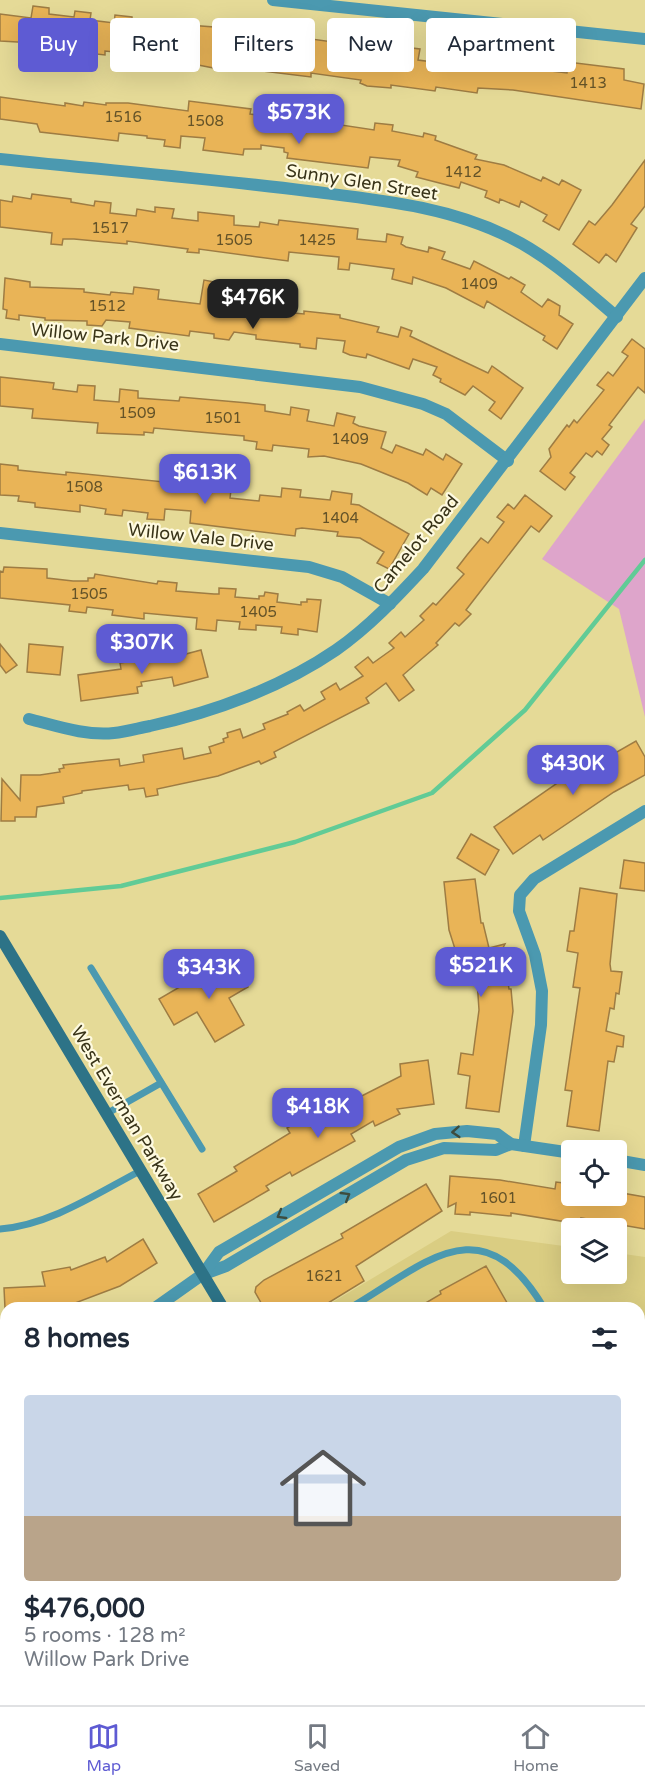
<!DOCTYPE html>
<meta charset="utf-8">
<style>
body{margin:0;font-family:"Varela Round",sans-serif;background:#f6f6f7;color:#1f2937;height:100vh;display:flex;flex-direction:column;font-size:22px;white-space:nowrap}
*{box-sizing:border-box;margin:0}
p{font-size:20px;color:#747a83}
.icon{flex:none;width:33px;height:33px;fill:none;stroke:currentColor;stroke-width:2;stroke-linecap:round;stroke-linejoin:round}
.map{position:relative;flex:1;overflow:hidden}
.drawer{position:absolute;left:0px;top:1302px;width:645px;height:404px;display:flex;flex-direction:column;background:#fff;border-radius:18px 18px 0 0;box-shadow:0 6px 24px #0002}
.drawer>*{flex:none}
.banner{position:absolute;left:18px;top:18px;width:609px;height:54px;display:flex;gap:12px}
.buttons{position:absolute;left:561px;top:1140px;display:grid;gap:12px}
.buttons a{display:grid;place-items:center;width:66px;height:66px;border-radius:6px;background:#fff;box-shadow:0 6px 24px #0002;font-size:30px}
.price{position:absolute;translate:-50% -51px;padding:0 14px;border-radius:12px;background:#5e5bd3;color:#fff;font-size:20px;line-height:39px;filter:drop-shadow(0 2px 3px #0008)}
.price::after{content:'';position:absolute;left:50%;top:36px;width:18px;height:14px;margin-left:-9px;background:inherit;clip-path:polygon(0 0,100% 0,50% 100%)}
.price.selected{background:#222;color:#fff}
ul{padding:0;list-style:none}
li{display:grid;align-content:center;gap:12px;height:318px;padding:0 24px}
li span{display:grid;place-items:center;height:186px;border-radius:6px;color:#555}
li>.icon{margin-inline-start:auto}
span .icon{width:108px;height:108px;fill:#fffc;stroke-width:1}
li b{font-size:26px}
h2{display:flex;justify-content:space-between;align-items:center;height:72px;padding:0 24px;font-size:26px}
.pill{padding:0 21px;border-radius:6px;background:#fff;box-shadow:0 6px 24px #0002;font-size:21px;line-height:54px}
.pill.selected{background:#5e5bd3;color:#fff}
.tab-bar{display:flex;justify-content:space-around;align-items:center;height:84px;border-top:2px solid #e0e1e3;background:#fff;font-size:16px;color:#747a83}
.tab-bar a{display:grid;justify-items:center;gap:3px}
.tab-bar .selected{color:#5e5bd3}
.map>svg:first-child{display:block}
.built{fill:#dacd82}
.green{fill:#dea5cb}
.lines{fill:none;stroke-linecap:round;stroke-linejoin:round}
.stream{stroke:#61cb96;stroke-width:4.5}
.building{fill:#e9b457;stroke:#9e7c43;stroke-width:1.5}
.lane{stroke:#4b99b0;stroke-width:7}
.street{stroke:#4b99b0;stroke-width:12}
.secondary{stroke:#2d7387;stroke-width:12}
.oneway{stroke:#3d4c3e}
.labels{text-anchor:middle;stroke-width:4.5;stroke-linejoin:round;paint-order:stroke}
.number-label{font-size:15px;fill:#645328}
.street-label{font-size:18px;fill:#383318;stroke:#fefae0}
</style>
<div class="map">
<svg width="645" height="1705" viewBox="0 0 645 1705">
<rect width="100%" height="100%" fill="#e5da97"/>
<polygon class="built" points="451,1231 571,1247 572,1274 616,1274 617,1253 645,1257 645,1598 639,1602 639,1308 323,1308"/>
<polygon class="green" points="645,419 645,717 619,609 542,559"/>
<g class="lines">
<polyline class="stream" points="0,898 121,886 295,842 432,793 525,710 645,560"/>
</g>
<g class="building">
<polygon points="33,6 49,8 49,14 74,17 75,11 91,13 90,20 114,23 115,15 132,17 132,25 151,30 174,32 175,24 214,27 214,32 240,36 241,29 256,31 256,37 274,39 273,47 296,49 297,37 340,43 340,38 356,40 355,49 378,50 378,44 420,49 418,60 456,65 456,63 462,64 464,53 501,57 501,64 526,67 528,59 544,61 543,70 567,73 568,62 624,69 624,80 644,84 641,109 513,90 478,88 477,93 436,87 435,91 391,85 391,88 367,86 360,83 361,80 311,73 311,77 229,67 229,71 188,63 163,63 164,57 105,51 105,55 52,49 52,44 0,41 0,14 31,18"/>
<polygon points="0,97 65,106 65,103 83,106 84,102 106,105 106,103 128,103 188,111 189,101 251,109 250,114 285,119 306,126 334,129 335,124 374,130 375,123 393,125 392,131 423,137 424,133 436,136 435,140 477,155 475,159 504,165 541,181 543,177 559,185 562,180 581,190 559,230 543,221 547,215 521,201 519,207 500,199 499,203 485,197 487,191 461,182 459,188 416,177 418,172 398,166 400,160 370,157 368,168 287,158 288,153 284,152 284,148 261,145 261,149 244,149 243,155 203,150 205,138 181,136 180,148 164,146 165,140 147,138 147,136 119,133 118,141 40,132 37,124 0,119"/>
<polygon points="645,160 645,206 631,224 637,228 616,262 606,254 599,263 573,244 589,221 595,225 612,205"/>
<polygon points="32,194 71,199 71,202 94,206 95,201 111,203 110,213 136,216 137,209 155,212 155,207 174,209 172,218 198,221 198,212 234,216 234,225 259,227 260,222 278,225 279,220 358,229 357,239 386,242 387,234 403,237 401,244 406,247 428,252 429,247 445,252 442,259 470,269 474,261 509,279 511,277 525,285 521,292 542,307 548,299 560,306 559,315 573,324 557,349 543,340 545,336 487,301 484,308 446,288 413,277 412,284 392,279 394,269 350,263 349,270 338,269 339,257 289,252 288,261 199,249 199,253 187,252 188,249 127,241 127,244 74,239 63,239 62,245 51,244 52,233 0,227 0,200 12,202 13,196 31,199"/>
<polygon points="5,278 30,282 30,287 84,289 84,292 110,295 111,292 133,294 134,287 159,290 158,299 200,304 204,280 215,282 211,305 304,314 304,311 340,315 340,318 379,327 377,332 398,337 401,327 412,331 410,336 488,373 492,366 523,388 501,419 489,410 495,402 473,386 465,395 440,382 441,379 433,375 437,367 413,359 409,369 367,354 366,358 350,355 343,352 345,341 317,338 316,349 300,347 300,344 256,339 256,335 234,332 229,340 214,338 214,334 190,331 189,336 129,328 130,322 106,320 102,326 87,325 87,321 45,320 45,318 19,315 19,320 6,318 7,310 3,309"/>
<polygon points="632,339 645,349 645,393 638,387 609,425 612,427 602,439 609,445 602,455 597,451 592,457 586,453 570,473 575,477 565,490 540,471 551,457 549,449 567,425 569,427 574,420 577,423 604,390 597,385 608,372 613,376 628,356 622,352"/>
<polygon points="0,377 54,383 53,389 77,392 78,385 95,386 94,400 119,402 120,389 138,391 138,398 179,401 180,397 248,403 265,405 265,411 290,415 291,407 309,410 307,421 334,426 337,413 355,417 353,423 359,426 386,432 381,448 392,453 396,445 423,455 426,449 443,460 446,454 462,464 442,495 431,488 427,495 408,483 361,464 324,456 308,457 309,449 273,445 272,451 256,449 257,442 244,440 244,436 154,428 153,433 144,432 144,435 97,433 98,423 32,418 33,409 0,406"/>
<polygon points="0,464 18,466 18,470 66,475 66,472 174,483 174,476 190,478 190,480 223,485 223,489 231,490 230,498 259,501 260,495 281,497 282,488 301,490 300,497 330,500 332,491 352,494 351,504 359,505 409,534 389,569 377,563 384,552 360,538 337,536 338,532 302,528 296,529 295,536 190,523 191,511 165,509 164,520 147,519 148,513 123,510 122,516 105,514 106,509 80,505 80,512 35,507 35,503 18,501 19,496 0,495"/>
<polygon points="525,495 552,516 539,532 531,526 466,610 471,614 459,626 455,623 436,643 438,645 403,675 414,690 399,701 386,683 366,698 369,703 274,752 276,757 261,764 259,761 218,776 157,789 158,795 146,797 144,788 129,790 128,785 82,791 82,793 63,797 64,803 37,807 36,817 15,817 15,821 1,821 2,779 20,800 21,775 40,775 60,772 59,769 64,768 63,765 99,761 119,759 120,766 144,762 143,755 182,748 184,759 211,753 209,747 224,742 223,739 228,737 227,733 240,729 243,738 265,729 263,724 288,714 287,712 300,705 304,711 325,699 321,692 336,683 340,690 363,676 355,667 368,657 373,663 394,648 389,643 401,632 405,637 424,620 420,616 433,603 436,605 464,574 457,568 467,555 481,538 488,543 504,522 497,517 508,504 514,509"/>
<polygon points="4,567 47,569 47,578 73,581 88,581 88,578 94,578 95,574 157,584 158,581 177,583 176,591 214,594 219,594 219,588 236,589 235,597 259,599 259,596 264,596 265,592 278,594 277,602 301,605 301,602 307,602 307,599 321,600 317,632 298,629 298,635 281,633 282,627 256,625 256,630 239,629 240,622 217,620 216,631 196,629 197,618 144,613 144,619 112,615 113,610 87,607 86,613 69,611 70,605 0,598 0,571 3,572"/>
<polygon points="0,644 17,665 6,673 0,665"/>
<polygon points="29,644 63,647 60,675 27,672"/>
<polygon points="154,650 156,662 201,650 208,677 174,686 172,677 141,682 142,686 137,687 138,693 81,701 78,675 121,669 120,663 140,660 138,652"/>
<polygon points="636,741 645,757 645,775 614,792 543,840 540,835 513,854 494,827 576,770 573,765 597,751 603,760"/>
<polygon points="471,834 499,850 485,875 457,858"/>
<polygon points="624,860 645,863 645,891 620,888"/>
<polygon points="475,879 481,923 483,923 489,948 505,944 496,961 502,983 508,982 509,989 511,989 513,1011 499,1112 466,1108 470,1076 458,1074 461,1053 473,1055 479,1010 477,980 467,982 460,948 455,949 449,930 444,882"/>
<polygon points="580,888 617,894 610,964 611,971 622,972 619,994 616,993 614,1009 610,1008 606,1031 624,1036 623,1047 617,1046 614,1062 608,1061 599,1131 567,1126 572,1091 565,1090 580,988 573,987 578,953 567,951 570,931 574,931"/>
<polygon points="231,957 248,987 229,998 244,1025 215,1042 197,1012 174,1025 159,999"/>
<polygon points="428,1060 434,1104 397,1109 400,1114 375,1126 373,1121 351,1134 355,1141 292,1176 290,1172 266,1186 269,1190 214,1222 198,1194 237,1171 234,1167 290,1133 287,1128 336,1098 342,1106 401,1076 400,1064"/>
<polygon points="450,1176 500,1180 555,1189 556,1182 572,1184 572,1196 616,1196 616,1192 645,1197 645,1229 581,1218 581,1221 573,1220 573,1223 511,1213 511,1216 470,1212 470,1215 455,1214 456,1203 448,1207"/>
<polygon points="426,1184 442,1211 356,1266 364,1281 320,1308 264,1308 255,1292 256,1287 264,1280 343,1238 341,1234"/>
<polygon points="143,1239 157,1263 120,1286 70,1305 70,1303 49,1308 5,1308 4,1288 45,1286 42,1272 70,1267 71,1270 105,1257 107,1262"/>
<polygon points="486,1266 510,1308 417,1308 441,1294 440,1291"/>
</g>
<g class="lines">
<g class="lane">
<polyline points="91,968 202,1149"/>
<polyline points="106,1114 161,1083"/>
<path d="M 0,1229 C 50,1225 96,1194 140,1171"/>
<path d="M 350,1308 C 428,1262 482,1204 544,1308"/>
<polyline points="639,1468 645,1478"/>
<polyline points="639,1526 645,1522"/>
<polyline points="639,1571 645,1567"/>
</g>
<g class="street">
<polyline points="273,0 645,39"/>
<path d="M 0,159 C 103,170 206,178 308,191 C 378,200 448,206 511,238 C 550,257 585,290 617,317"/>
<polyline points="0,344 360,387 423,404 446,414 508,461"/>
<polyline points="0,533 309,567 342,577 390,604"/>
<path d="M 29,719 C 57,726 85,736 114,733 C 126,732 139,728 150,726 C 214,712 282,687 336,650 C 369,627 396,598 423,569 L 645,278"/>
<polyline points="524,1146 541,1025 542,991 535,955 519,911 520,895 534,879 645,811"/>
<polyline points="616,1160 645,1165"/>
<polyline points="204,1274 226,1266 406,1160 444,1148 496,1150 511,1144"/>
<polyline points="155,1308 203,1274 219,1252 399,1147 435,1134 467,1131 497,1134 511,1144 572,1153"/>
<polyline points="0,1355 6,1355"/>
<polyline points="0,1540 6,1540"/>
<polyline points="316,1700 318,1705"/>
<polyline points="149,1705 166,1700"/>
</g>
<g class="secondary">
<polyline points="0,936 223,1308"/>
<polyline points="454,1700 457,1705"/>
</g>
</g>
<defs><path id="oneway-chevron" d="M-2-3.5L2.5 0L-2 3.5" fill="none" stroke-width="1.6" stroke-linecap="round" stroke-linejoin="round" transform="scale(1.5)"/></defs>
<g class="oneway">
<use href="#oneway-chevron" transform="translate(456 1132) rotate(176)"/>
<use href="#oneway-chevron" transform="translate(346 1196) rotate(-31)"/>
<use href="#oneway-chevron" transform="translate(281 1215) rotate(150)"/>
</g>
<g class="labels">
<g class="number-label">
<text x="588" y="88">1413</text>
<text x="123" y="122">1516</text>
<text x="205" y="126">1508</text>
<text x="463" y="177">1412</text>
<text x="110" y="233">1517</text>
<text x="234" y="245">1505</text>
<text x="317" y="245">1425</text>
<text x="479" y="289">1409</text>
<text x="107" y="311">1512</text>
<text x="137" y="418">1509</text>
<text x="223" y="423">1501</text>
<text x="350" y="444">1409</text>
<text x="84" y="492">1508</text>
<text x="340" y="523">1404</text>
<text x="89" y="599">1505</text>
<text x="258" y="617">1405</text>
<text x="498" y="1203">1601</text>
<text x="324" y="1281">1621</text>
</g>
<g class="street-label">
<text transform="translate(362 182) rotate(9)" y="6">Sunny Glen Street</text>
<text transform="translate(105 337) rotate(6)" y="6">Willow Park Drive</text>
<text transform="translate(201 537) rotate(6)" y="6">Willow Vale Drive</text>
<text transform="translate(416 544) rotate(-50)" y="6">Camelot Road</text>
<text transform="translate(127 1113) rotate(59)" y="6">West Everman Parkway</text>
</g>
</g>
</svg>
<div class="buttons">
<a><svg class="icon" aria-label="locate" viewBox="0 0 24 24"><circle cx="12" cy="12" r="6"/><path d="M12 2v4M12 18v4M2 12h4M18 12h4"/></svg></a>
<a><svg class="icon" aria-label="layers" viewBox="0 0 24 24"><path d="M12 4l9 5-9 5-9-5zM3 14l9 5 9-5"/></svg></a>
</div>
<b class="price" style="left:299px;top:145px">$573K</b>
<b class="price selected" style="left:253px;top:330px">$476K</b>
<b class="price" style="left:205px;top:505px">$613K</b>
<b class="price" style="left:142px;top:675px">$307K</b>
<b class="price" style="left:573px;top:796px">$430K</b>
<b class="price" style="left:481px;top:998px">$521K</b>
<b class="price" style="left:209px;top:1000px">$343K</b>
<b class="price" style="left:318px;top:1139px">$418K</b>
<div class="banner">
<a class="pill selected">Buy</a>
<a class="pill">Rent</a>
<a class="pill">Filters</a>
<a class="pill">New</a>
<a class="pill">Apartment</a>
</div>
<section class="drawer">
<h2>8 homes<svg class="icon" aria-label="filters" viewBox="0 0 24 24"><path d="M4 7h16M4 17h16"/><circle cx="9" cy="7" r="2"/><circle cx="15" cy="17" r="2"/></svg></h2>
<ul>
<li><span style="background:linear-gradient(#c9d6e8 65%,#b9a48a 0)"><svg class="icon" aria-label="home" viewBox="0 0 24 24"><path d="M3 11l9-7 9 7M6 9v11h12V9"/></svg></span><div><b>$476,000</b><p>5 rooms · 128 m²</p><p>Willow Park Drive</p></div></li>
</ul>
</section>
</div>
<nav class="tab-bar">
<a class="selected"><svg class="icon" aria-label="map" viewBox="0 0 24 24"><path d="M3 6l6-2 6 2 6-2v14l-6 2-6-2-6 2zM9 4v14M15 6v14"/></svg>Map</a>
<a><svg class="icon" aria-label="saved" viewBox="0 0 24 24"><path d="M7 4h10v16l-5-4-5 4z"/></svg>Saved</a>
<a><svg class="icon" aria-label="home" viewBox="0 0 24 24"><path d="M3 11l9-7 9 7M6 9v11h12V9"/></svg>Home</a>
</nav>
